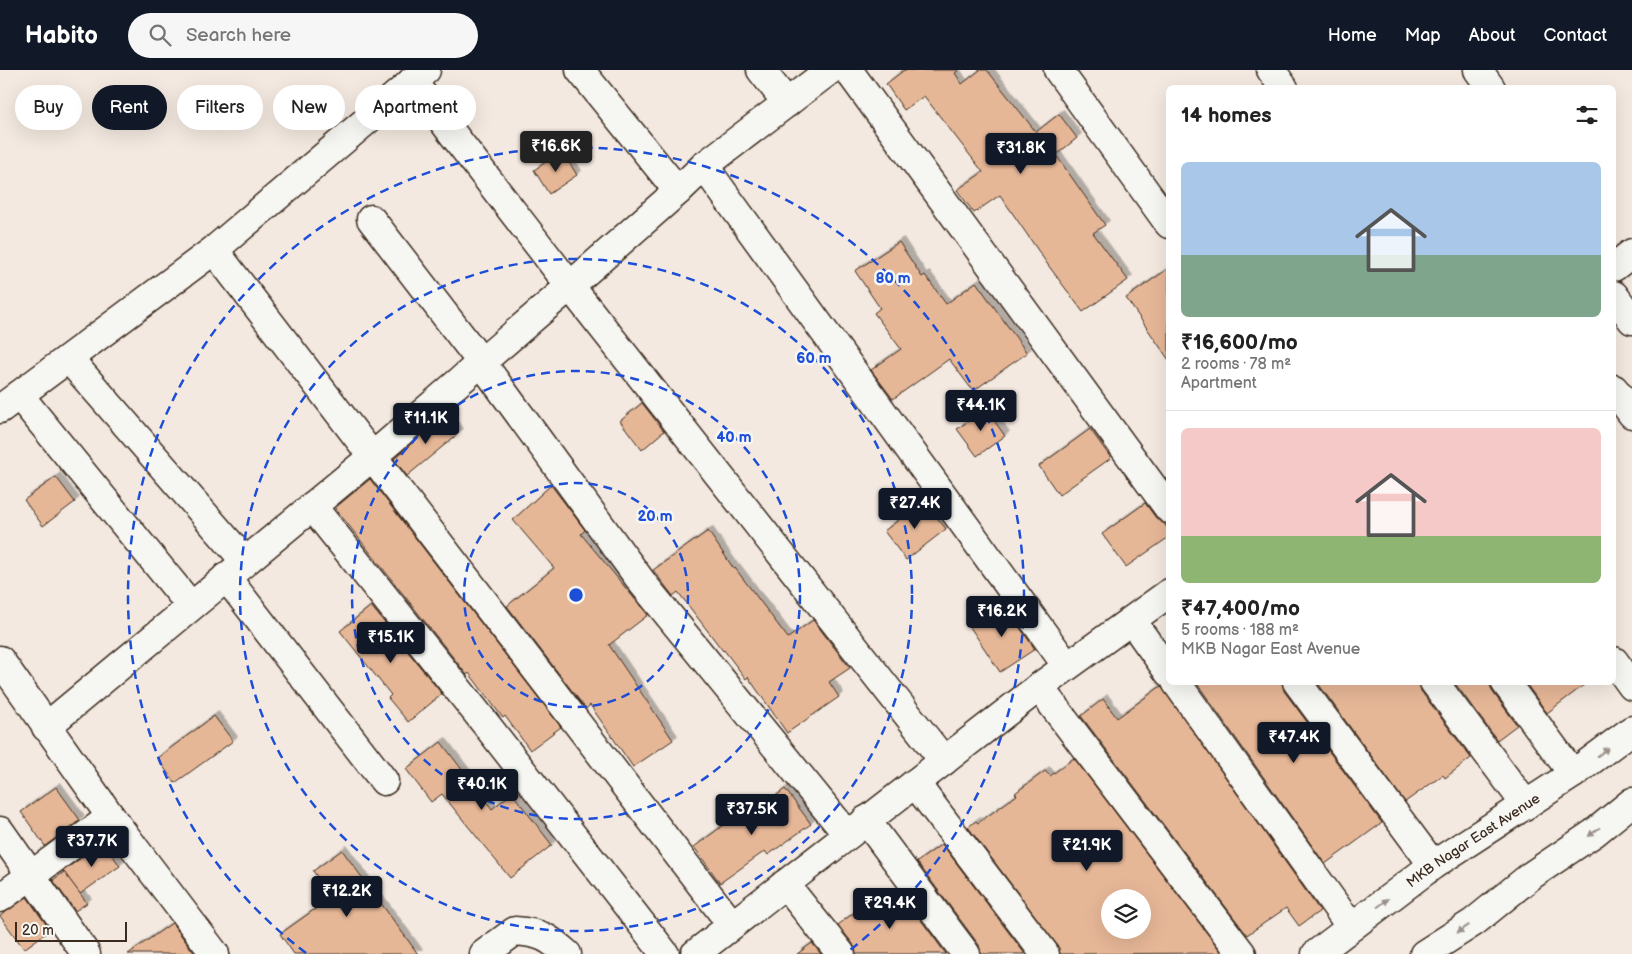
<!DOCTYPE html>
<meta charset="utf-8">
<style>
body{margin:0;font-family:"Balsamiq Sans",sans-serif;background:#f6f6f6;color:#222;height:100vh;display:flex;flex-direction:column;font-size:19px;white-space:nowrap}
*{box-sizing:border-box;margin:0}
p{font-size:16px;color:#767676}
.icon{flex:none;width:28px;height:28px;fill:none;stroke:currentColor;stroke-width:2;stroke-linecap:round;stroke-linejoin:round}
.map{position:relative;flex:1;overflow:hidden}
.details{position:absolute;left:1166px;top:15px;width:450px;height:600px;display:flex;flex-direction:column;background:#fff;border-radius:8px;box-shadow:0 5px 20px #0002}
.details>*{flex:none}
.hud{position:absolute;left:15px;top:15px;width:475px;height:45px;display:flex;gap:10px}
.buttons{position:absolute;left:1101px;top:819px;display:grid;gap:10px}
.buttons a{display:grid;place-items:center;width:50px;height:50px;border-radius:50%;background:#fff;box-shadow:0 5px 20px #0002;font-size:25px}
.scale{position:absolute;left:15px;bottom:12px;width:112px;box-sizing:border-box;padding-left:5px;border:2px solid #3b2a1e;border-top:0;font-size:14px;line-height:18px;white-space:nowrap;color:#3b2a1e;-webkit-text-stroke:4px #f6f6f2;paint-order:stroke}
.price{position:absolute;translate:-50% -42px;padding:0 11px;border-radius:5px;background:#111827;color:#fff;font-size:16px;line-height:32px;filter:drop-shadow(0 1px 2px #0008)}
.price::after{content:'';position:absolute;left:50%;top:30px;width:15px;height:11px;margin-left:-8px;background:inherit;clip-path:polygon(0 0,100% 0,50% 100%)}
.price.active{background:#222;color:#fff}
ul{padding:0;list-style:none}
li{display:grid;align-content:center;gap:10px;height:265px;padding:0 15px}
li+li{border-top:1px solid #e0e0e0}
li span{display:grid;place-items:center;height:155px;border-radius:8px;color:#555}
li>.icon{margin-inline-start:auto}
span .icon{width:90px;height:90px;fill:#fffc;stroke-width:1}
li b{font-size:21px}
h2{display:flex;justify-content:space-between;align-items:center;height:60px;padding:0 15px;font-size:21px}
.chip{padding:0 18px;border-radius:22px;background:#fff;box-shadow:0 5px 20px #0002;font-size:18px;line-height:45px}
.chip.active{background:#111827;color:#fff}
header{display:flex;align-items:center;gap:30px;box-sizing:border-box;height:70px;padding:0 25px;background:#111827;color:#fff}
header strong{font-size:24px}
nav{display:flex;gap:28px;margin-inline-start:auto;font-size:18px}
.search{width:350px;height:45px;background:#f6f6f6;display:flex;align-items:center;gap:12px;box-sizing:border-box;padding:0 18px;border-radius:28px;color:#767676;font-size:19px}
.map>svg:first-child{display:block}
.building{fill:#e6b797;stroke:#3b2a1e;fill-rule:evenodd;filter:url(#shadow)}
.lines{fill:none;stroke-linecap:round;stroke-linejoin:round}
.minor-casing{stroke:#3b2a1e;stroke-width:31}
.major-casing{stroke:#3b2a1e;stroke-width:31}
.minor{stroke:#f6f6f2;stroke-width:28}
.major{stroke:#f6f6f2;stroke-width:28}
.oneway{fill:#989088}
.ring{fill:none;stroke:#1d4ed8;stroke-width:2.5;stroke-dasharray:9 6}
.labels{text-anchor:middle;stroke-width:5;stroke-linejoin:round;paint-order:stroke}
.street-label{font-size:14px;fill:#3b2a1e;stroke:#f6f6f2}
.centre{fill:#1d4ed8;stroke:#f6f6f2;stroke-width:2.5}
.ring-label{font-size:15px;text-anchor:middle;font-weight:bold;fill:#1d4ed8;stroke:#f6f6f2;stroke-width:5;stroke-linejoin:round;paint-order:stroke}
</style>
<header>
<strong>Habito</strong>
<div class="search"><svg class="icon" aria-label="search" viewBox="0 0 24 24"><circle cx="10" cy="10" r="6"/><path d="M15 15l6 6"/></svg>Search here</div>
<nav><a>Home</a><a>Map</a><a>About</a><a>Contact</a></nav>
</header>
<div class="map">
<svg width="1632" height="884" viewBox="0 0 1632 884">
<defs>
<filter id="shadow"><feDropShadow dx="4.5" dy="-4.5" stdDeviation="0" flood-color="#0004"/></filter>
</defs>
<rect width="100%" height="100%" fill="#f3e9e0"/>
<filter id="ink" filterUnits="userSpaceOnUse"><feTurbulence type="fractalNoise" baseFrequency=".02" numOctaves="2"/><feDisplacementMap in="SourceGraphic" scale="10" xChannelSelector="R" yChannelSelector="G"/><feConvolveMatrix kernelMatrix="1 2 1 2 8 2 1 2 1" color-interpolation-filters="sRGB"/></filter>
<g filter="url(#ink)">
<g class="building">
<polygon points="904,0 959,0 955,3 962,14 980,0 987,0 1036,62 1059,44 1077,68 1056,85 1105,155 1093,163 1128,210 1083,242 1048,195 1000,125 974,143 957,120 983,102 924,26 904,40 886,14"/>
<polygon points="562,81 577,105 549,124 534,100"/>
<polygon points="899,172 922,207 925,205 946,234 976,212 1027,283 973,321 949,289 893,329 871,300 901,279 874,243 880,238 855,201"/>
<polygon points="1169,198 1169,290 1126,228"/>
<polygon points="642,333 664,361 642,380 620,351"/>
<polygon points="986,339 1005,366 977,386 957,359"/>
<polygon points="444,345 459,363 407,406 394,389"/>
<polygon points="1090,359 1111,388 1059,425 1039,396"/>
<polygon points="56,407 75,432 43,456 24,430"/>
<polygon points="370,409 561,657 530,680 505,646 503,648 469,603 467,605 335,438"/>
<polygon points="551,415 585,460 581,464 648,545 609,575 673,670 633,697 590,635 586,639 507,536 554,498 513,450"/>
<polygon points="924,431 946,459 906,490 884,461"/>
<polygon points="1145,433 1156,448 1164,453 1169,461 1169,467 1126,497 1102,464"/>
<polygon points="708,461 734,499 735,498 788,568 813,550 850,598 829,612 839,627 787,663 748,607 746,609 724,580 723,581 678,522 673,526 653,500"/>
<polygon points="1003,534 1035,579 1000,602 970,557"/>
<polygon points="371,536 442,624 408,652 388,628 391,625 340,561"/>
<polygon points="1196,612 1282,612 1284,621 1382,753 1325,794"/>
<polygon points="1317,612 1419,612 1421,621 1471,688 1445,708 1443,705 1405,732"/>
<polygon points="1454,612 1490,612 1492,621 1517,655 1497,670"/>
<polygon points="1525,612 1588,612 1547,643"/>
<polygon points="1161,616 1320,841 1299,856 1286,838 1247,865 1081,646 1103,629 1117,648"/>
<polygon points="214,646 233,671 175,713 157,688"/>
<polygon points="441,672 492,739 512,723 552,775 510,808 442,724 431,732 406,699"/>
<path d="M 1074,688 L 1222,883 L 1060,884 L 1057,875 L 968,757 L 976,751 L 978,753 L 1017,725 L 1015,723 L 1045,701 L 1050,706 ZM 1110,828 L 1142,828 L 1142,860 L 1110,860 Z"/>
<polygon points="56,717 80,750 45,776 21,742"/>
<polygon points="785,719 811,754 768,785 765,781 720,813 694,777 733,748 738,755"/>
<polygon points="103,772 120,796 80,824 63,801"/>
<polygon points="942,774 1025,884 981,884 979,875 917,792"/>
<polygon points="342,780 418,884 294,884 280,864 332,827 313,801"/>
<polygon points="64,802 87,833 75,841 53,810"/>
<polygon points="898,819 946,884 856,884 853,874 838,855 864,835 869,841"/>
<polygon points="27,827 50,860 24,879 0,846"/>
<polygon points="172,853 195,884 128,884"/>
<polygon points="812,873 821,884 797,884"/>
</g>
<g class="lines">
<defs>
<g id="minor">
<polyline points="580,0 678,121"/>
<polyline points="761,0 787,33"/>
<polyline points="848,0 1169,439"/>
<polyline points="1058,0 1169,154"/>
<polyline points="1271,0 1284,18"/>
<polyline points="1478,0 1491,18"/>
<polyline points="412,11 570,216 944,691"/>
<polyline points="704,96 1067,596"/>
<polyline points="371,149 482,293 644,515 847,764"/>
<polyline points="214,180 732,855"/>
<polyline points="1614,197 1632,183"/>
<polyline points="1614,225 1632,250"/>
<polyline points="69,289 245,491"/>
<polyline points="1614,319 1632,344"/>
<polyline points="19,325 191,536"/>
<polyline points="0,339 214,180 426,0"/>
<polyline points="312,436 485,653 665,884"/>
<polyline points="226,507 384,711"/>
<polyline points="1132,551 1169,603"/>
<polyline points="0,590 111,747 215,884"/>
<polyline points="1614,591 1632,616"/>
<polyline points="1176,612 1351,857"/>
<polyline points="1297,612 1433,795"/>
<polyline points="1434,612 1526,735"/>
<polyline points="1505,612 1573,704"/>
<polyline points="1039,617 1242,884"/>
<polyline points="46,657 373,386 570,216 678,121 704,96 830,0"/>
<polyline points="915,713 1045,884"/>
<polyline points="866,750 966,884"/>
<polyline points="0,761 86,884"/>
<polyline points="785,814 841,884"/>
<polyline points="0,828 111,747"/>
<path d="M 484,884 L 515,861 C 541,863 548,867 567,884"/>
<polyline points="695,884 1039,617 1169,523"/>
</g>
<g id="major">
<path id="s1" d="M 1316,884 L 1433,795 L 1573,704 L 1632,660"/>
<polyline points="1424,884 1474,852 1532,805 1594,763 1632,732"/>
</g>
</defs>
<use href="#minor" class="minor-casing"/>
<use href="#major" class="major-casing"/>
<use href="#minor" class="minor"/>
<use href="#major" class="major"/>
</g>
<defs><path id="oneway-solid" d="M-6-.8H1V-3.2L6.5 0L1 3.2V.8H-6Z" transform="scale(1.25)"/></defs>
<g class="oneway">
<use href="#oneway-solid" transform="translate(1603 682) rotate(-37)"/>
<use href="#oneway-solid" transform="translate(1594 762) rotate(143)"/>
<use href="#oneway-solid" transform="translate(1383 833) rotate(-37)"/>
<use href="#oneway-solid" transform="translate(1463 859) rotate(147)"/>
</g>
</g>
<g class="ring">
<circle cx="576" cy="525" r="112"/>
<circle cx="576" cy="525" r="224"/>
<circle cx="576" cy="525" r="336"/>
<path d="M306 883A448 448 0 1 1 846 883"/>
</g>
<g class="labels">
<g class="street-label">
<text dy="5" stroke="none"><textPath href="#s1" startOffset="194">MKB Nagar East Avenue</textPath></text>
</g>
</g>
<circle cx="576" cy="525" r="8" class="centre"/>
<g class="ring-label">
<text x="893" y="213">80 m</text>
<text x="814" y="293">60 m</text>
<text x="734" y="372">40 m</text>
<text x="655" y="451">20 m</text>
</g>
</svg>
<div class="buttons">
<a><svg class="icon" aria-label="layers" viewBox="0 0 24 24"><path d="M12 4l9 5-9 5-9-5zM3 14l9 5 9-5"/></svg></a>
</div>
<div class="scale">20 m</div>
<b class="price active" style="left:556px;top:103px">₹16.6K</b>
<b class="price" style="left:1021px;top:105px">₹31.8K</b>
<b class="price" style="left:981px;top:362px">₹44.1K</b>
<b class="price" style="left:426px;top:375px">₹11.1K</b>
<b class="price" style="left:915px;top:460px">₹27.4K</b>
<b class="price" style="left:1002px;top:568px">₹16.2K</b>
<b class="price" style="left:391px;top:594px">₹15.1K</b>
<b class="price" style="left:1294px;top:694px">₹47.4K</b>
<b class="price" style="left:482px;top:741px">₹40.1K</b>
<b class="price" style="left:752px;top:766px">₹37.5K</b>
<b class="price" style="left:92px;top:798px">₹37.7K</b>
<b class="price" style="left:1087px;top:802px">₹21.9K</b>
<b class="price" style="left:347px;top:848px">₹12.2K</b>
<b class="price" style="left:890px;top:860px">₹29.4K</b>
<div class="hud">
<a class="chip">Buy</a>
<a class="chip active">Rent</a>
<a class="chip">Filters</a>
<a class="chip">New</a>
<a class="chip">Apartment</a>
</div>
<section class="details">
<h2>14 homes<svg class="icon" aria-label="filters" viewBox="0 0 24 24"><path d="M4 7h16M4 17h16"/><circle cx="9" cy="7" r="2"/><circle cx="15" cy="17" r="2"/></svg></h2>
<ul>
<li><span style="background:linear-gradient(#a9c7e8 60%,#7fa58c 0)"><svg class="icon" aria-label="home" viewBox="0 0 24 24"><path d="M3 11l9-7 9 7M6 9v11h12V9"/></svg></span><div><b>₹16,600/mo</b><p>2 rooms · 78 m²</p><p>Apartment</p></div></li>
<li><span style="background:linear-gradient(#f6c9c9 70%,#8fb573 0)"><svg class="icon" aria-label="home" viewBox="0 0 24 24"><path d="M3 11l9-7 9 7M6 9v11h12V9"/></svg></span><div><b>₹47,400/mo</b><p>5 rooms · 188 m²</p><p>MKB Nagar East Avenue</p></div></li>
</ul>
</section>
</div>
